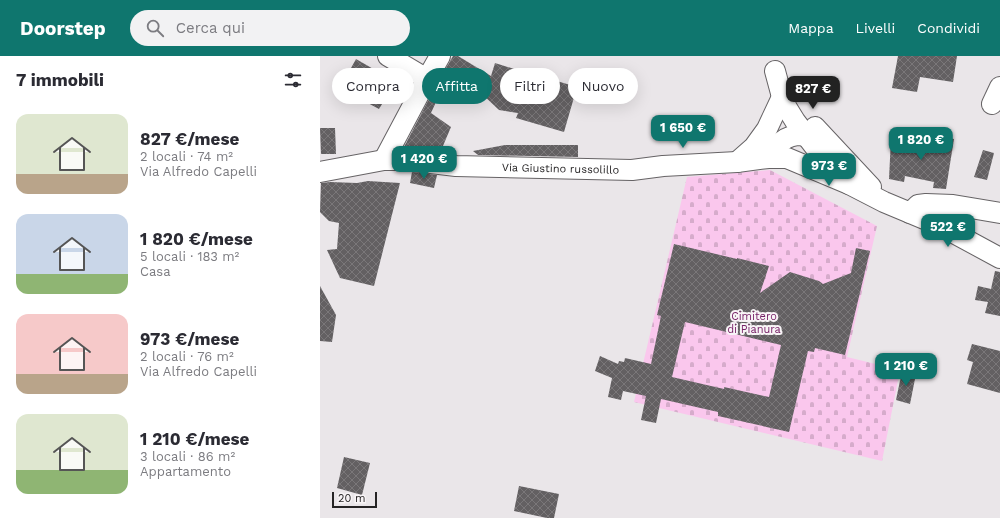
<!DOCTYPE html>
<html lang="it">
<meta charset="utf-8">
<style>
body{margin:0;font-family:"Work Sans",sans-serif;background:#f2f2f3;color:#2b2b33;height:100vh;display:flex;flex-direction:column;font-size:15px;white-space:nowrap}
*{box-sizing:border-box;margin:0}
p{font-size:13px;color:#7c7c81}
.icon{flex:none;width:22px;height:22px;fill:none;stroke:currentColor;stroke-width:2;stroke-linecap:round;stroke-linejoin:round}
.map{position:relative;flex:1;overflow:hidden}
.drawer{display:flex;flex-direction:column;background:#fff;width:320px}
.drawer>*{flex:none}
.banner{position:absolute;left:12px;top:12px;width:380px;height:36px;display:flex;gap:8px}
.scale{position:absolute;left:12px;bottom:10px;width:45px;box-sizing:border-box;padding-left:4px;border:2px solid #262425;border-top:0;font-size:11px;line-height:14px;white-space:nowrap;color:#262425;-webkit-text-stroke:3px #f8f4f6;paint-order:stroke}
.price{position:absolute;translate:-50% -34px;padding:0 9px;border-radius:8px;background:#0f766e;color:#fff;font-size:13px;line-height:26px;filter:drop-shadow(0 1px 2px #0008)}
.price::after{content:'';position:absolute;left:50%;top:24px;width:12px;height:9px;margin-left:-6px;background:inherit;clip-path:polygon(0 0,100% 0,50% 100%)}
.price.current{background:#222;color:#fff}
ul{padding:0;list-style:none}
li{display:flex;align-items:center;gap:12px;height:100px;padding:0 16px}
li span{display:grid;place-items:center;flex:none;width:112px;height:80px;border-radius:12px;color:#555}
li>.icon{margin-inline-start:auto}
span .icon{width:48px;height:48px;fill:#fffc;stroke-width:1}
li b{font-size:17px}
h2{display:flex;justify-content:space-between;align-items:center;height:48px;padding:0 16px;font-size:17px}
.chip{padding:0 14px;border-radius:18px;background:#fff;box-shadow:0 4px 16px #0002;font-size:14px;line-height:36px}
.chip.current{background:#0f766e;color:#fff}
header{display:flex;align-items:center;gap:24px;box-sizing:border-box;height:56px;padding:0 20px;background:#0f766e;color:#fff}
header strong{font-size:19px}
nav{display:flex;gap:22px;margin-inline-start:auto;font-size:14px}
.search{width:280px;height:36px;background:#f2f2f3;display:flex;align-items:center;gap:10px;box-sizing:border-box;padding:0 14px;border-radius:22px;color:#7c7c81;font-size:15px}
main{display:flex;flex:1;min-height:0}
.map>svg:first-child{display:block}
.cemetery{fill:url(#cemetery-stones)}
.building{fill:url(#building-cross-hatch);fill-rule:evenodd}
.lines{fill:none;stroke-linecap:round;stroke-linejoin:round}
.minor-casing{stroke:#666365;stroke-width:22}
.minor{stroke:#fff;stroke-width:20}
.labels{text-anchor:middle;stroke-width:4;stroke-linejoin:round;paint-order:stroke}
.street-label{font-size:11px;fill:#262425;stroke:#f8f4f6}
.park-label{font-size:11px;fill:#772368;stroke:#f8f4f6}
</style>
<header>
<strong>Doorstep</strong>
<div class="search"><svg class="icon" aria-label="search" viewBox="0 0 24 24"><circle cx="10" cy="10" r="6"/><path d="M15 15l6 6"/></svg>Cerca qui</div>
<nav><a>Mappa</a><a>Livelli</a><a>Condividi</a></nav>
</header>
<main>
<section class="drawer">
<h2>7 immobili<svg class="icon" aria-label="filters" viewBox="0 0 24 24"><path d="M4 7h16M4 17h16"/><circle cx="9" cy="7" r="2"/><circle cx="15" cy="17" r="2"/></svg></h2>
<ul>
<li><span style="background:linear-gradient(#dfe7d0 75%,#b9a48a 0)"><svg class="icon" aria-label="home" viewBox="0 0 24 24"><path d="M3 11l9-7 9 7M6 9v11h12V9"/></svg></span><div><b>827 €/mese</b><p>2 locali · 74 m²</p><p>Via Alfredo Capelli</p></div></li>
<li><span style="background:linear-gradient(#c9d6e8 75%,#8fb573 0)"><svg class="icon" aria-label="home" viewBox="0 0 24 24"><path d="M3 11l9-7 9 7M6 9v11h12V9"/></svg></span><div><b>1 820 €/mese</b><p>5 locali · 183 m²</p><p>Casa</p></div></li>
<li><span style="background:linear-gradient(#f6c9c9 75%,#b9a48a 0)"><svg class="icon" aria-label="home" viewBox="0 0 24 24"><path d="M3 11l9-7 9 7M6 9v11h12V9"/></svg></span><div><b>973 €/mese</b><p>2 locali · 76 m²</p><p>Via Alfredo Capelli</p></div></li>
<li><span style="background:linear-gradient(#dfe7d0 70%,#8fb573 0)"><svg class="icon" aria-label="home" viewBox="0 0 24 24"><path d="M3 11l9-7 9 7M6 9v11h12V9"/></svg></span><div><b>1 210 €/mese</b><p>3 locali · 86 m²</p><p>Appartamento</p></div></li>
</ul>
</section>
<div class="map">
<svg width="680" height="462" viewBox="0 0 680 462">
<defs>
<pattern id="cemetery-stones" width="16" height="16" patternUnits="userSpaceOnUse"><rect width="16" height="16" fill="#fac7ed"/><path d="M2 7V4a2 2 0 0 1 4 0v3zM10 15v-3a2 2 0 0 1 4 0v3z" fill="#d6abcb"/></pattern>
<pattern id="building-cross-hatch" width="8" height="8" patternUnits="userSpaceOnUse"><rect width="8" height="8" fill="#636062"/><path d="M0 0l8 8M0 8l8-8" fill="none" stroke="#7a7779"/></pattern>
</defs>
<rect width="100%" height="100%" fill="#eae6e9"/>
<polygon class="cemetery" points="450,114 557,170 527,301 580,314 562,405 314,346 367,121"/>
<g class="building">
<polygon points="133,0 138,0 171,20 175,7 210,18 210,17 257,31 244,76 196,62 198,57 179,54 160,36 157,41 122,19"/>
<polygon points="578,0 637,0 633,26 600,21 597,36 572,32"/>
<polygon points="36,3 62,18 54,32 67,40 59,53 20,32"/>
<polygon points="109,43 116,46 111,57 131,71 120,97 86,92 84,91"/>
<polygon points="0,72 15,72 16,98 1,98"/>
<polygon points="623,81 634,83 626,133 613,132 614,126 585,120 584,126 569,123 571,82 621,90"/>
<polygon points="185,89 258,89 258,101 158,99 153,95"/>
<polygon points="663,94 674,97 667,124 654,121"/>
<polygon points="92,116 117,119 114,132 90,127"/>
<polygon points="48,125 80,127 54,230 20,222 7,194 17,193 19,167 9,165 0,156 1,127 10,126 37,127"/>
<path d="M 354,188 L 417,203 L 417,202 L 449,210 L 440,237 L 470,216 L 499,225 L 503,228 L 531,217 L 536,192 L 550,195 L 525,299 L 495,292 L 494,296 L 488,295 L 469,376 L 398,360 L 398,356 L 341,343 L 336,367 L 321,364 L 326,340 L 303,335 L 301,344 L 288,341 L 292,322 L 275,315 L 280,300 L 298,308 L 299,305 L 304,306 L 305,302 L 331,308 L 341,260 L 337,259 ZM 365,266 L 461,289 L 449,341 L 404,331 L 404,333 L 352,321 Z"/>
<polygon points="675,215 680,216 680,260 665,257 668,246 655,244 658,230 671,233"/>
<polygon points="0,230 16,259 12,286 0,285"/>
<polygon points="652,288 680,295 680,337 647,328 653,306 647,304"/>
<polygon points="582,315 596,318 590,348 576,344"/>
<polygon points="24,401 50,407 42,439 17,432"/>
<polygon points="199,430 239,438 234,462 227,462 194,455"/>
</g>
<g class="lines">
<defs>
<g id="minor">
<polyline points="68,0 107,23"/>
<polyline points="455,15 462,41 467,52 475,65 504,103 529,128 564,146 619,169 680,202"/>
<polyline points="672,48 680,31"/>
<polyline points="495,71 551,131"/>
<path d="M 448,102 C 451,97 454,92 458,89 C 468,78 483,76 496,84"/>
<polyline points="64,104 107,23 120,0"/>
<polyline points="417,106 434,91 447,73 462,41"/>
<path id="s1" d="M 0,116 L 64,104 L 86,104 L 136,110 L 312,114 L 343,110 L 417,106 L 448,102 L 467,102 L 529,128"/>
<polyline points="590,157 598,149 606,148 633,149 680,157"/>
</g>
</defs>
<use href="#minor" class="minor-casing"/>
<use href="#minor" class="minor"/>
</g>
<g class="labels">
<g class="street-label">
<text dy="4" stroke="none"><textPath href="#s1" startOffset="242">Via Giustino russolillo</textPath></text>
</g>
<g class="park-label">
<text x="434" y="264">Cimitero<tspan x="434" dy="13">di Pianura</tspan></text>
</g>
</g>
</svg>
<div class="scale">20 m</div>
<b class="price current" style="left:493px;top:54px">827 €</b>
<b class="price" style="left:363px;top:93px">1 650 €</b>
<b class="price" style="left:601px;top:105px">1 820 €</b>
<b class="price" style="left:104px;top:124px">1 420 €</b>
<b class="price" style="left:509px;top:131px">973 €</b>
<b class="price" style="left:628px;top:192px">522 €</b>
<b class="price" style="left:586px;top:331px">1 210 €</b>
<div class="banner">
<a class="chip">Compra</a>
<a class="chip current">Affitta</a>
<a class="chip">Filtri</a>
<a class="chip">Nuovo</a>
</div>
</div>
</main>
